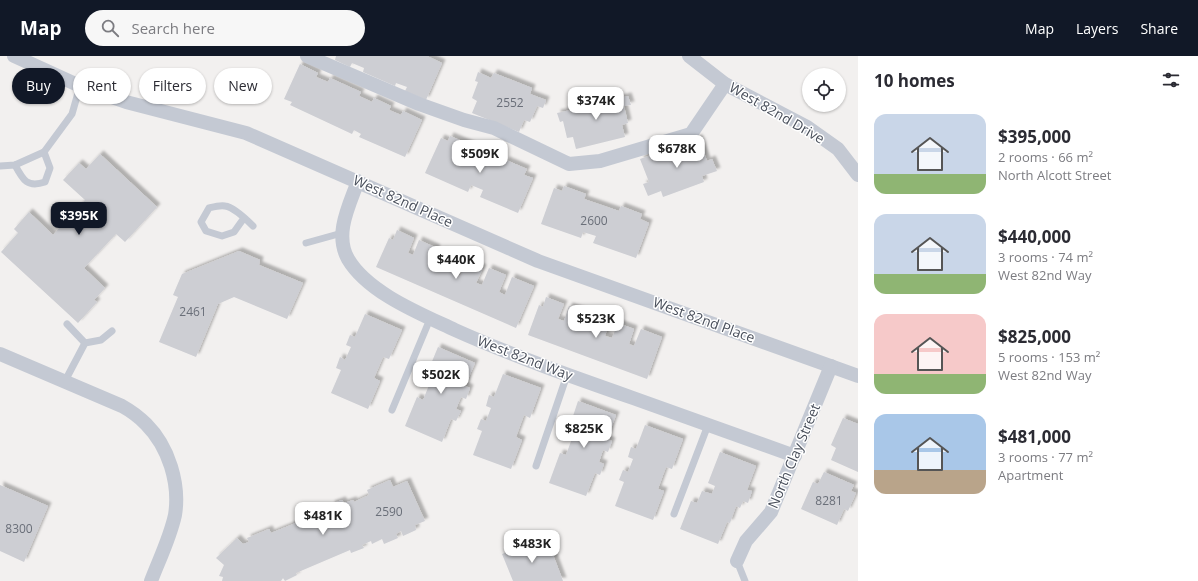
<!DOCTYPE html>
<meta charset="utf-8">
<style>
body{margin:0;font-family:"Open Sans",sans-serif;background:#f7f7f7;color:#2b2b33;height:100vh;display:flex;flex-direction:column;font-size:15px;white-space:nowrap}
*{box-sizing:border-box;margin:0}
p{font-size:13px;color:#7c7c81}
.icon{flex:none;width:22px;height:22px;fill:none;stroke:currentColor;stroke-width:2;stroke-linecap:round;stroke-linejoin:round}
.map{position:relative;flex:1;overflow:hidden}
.side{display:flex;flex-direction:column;background:#fff;width:340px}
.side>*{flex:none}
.top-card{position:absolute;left:12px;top:12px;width:380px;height:36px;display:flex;gap:8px}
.tools{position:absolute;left:802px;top:12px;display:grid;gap:8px}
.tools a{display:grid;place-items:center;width:44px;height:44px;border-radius:50%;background:#fff;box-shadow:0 1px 3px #0004;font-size:20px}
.price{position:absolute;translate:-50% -34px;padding:0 9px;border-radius:8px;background:#fff;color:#222;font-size:13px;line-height:26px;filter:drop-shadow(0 1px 2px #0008)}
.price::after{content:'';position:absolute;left:50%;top:24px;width:12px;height:9px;margin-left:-6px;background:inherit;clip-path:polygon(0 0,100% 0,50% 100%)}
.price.selected{background:#111827;color:#fff}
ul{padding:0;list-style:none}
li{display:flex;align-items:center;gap:12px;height:100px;padding:0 16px}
li span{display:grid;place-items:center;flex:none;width:112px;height:80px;border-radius:12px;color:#555}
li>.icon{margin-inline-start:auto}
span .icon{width:48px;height:48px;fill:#fffc;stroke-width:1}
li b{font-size:17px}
h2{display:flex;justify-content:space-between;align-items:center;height:48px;padding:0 16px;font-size:17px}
.pill{padding:0 14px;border-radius:18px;background:#fff;box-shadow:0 1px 3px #0004;font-size:14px;line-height:36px}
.pill.selected{background:#111827;color:#fff}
header{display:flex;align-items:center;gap:24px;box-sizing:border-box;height:56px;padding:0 20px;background:#111827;color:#fff}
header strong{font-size:19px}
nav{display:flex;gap:22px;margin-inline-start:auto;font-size:14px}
.search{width:280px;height:36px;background:#f7f7f7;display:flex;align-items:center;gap:10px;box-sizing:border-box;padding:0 14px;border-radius:22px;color:#7c7c81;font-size:15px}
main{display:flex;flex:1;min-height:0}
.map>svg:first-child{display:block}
.building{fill:#cdced3;filter:url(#shadow)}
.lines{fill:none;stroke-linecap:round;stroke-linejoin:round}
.service{stroke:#c4c9d3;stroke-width:7}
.minor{stroke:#c4c9d3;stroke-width:14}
.labels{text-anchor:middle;stroke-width:3;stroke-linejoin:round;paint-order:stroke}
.number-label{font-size:12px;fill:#6a6f79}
.street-label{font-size:14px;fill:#494f5b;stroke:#fff}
</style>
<header>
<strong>Map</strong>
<div class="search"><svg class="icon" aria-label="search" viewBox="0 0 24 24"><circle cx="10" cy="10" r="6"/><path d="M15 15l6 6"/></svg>Search here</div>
<nav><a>Map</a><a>Layers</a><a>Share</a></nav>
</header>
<main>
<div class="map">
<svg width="858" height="525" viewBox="0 0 858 525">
<defs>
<filter id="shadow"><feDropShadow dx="3.5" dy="-3.5" stdDeviation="1" flood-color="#0004"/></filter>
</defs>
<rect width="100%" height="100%" fill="#f2f0ef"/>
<g class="building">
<polygon points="336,0 427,0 442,7 426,44 405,35 407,31 396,27 395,30 363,16 364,12 352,7 350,11 335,4"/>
<polygon points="300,8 318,17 316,21 328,26 330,22 361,36 359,40 372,46 374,42 391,50 389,54 401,59 403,55 422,64 405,101 359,81 361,78 354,74 352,78 290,49 292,46 284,43"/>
<polygon points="478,16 491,22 494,17 532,32 530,38 546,44 543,52 537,50 530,66 524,64 519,76 472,57 477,45 472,42 478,26 475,25"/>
<polygon points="611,38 612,44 628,40 631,49 624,50 628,67 622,69 625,81 576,93 573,81 567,82 563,65 560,66 557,57 571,54 570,48"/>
<polygon points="450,80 472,89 470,94 504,109 506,104 527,113 524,119 533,122 518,157 480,141 483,134 471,129 468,136 425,117 441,82 448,85"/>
<polygon points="699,82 707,105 712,103 717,115 702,120 704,126 663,141 661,135 648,140 643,128 649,126 640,103"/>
<polygon points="100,98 157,151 125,186 116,178 84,212 105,232 94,244 97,246 78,267 1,196 18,177 14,173 29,156 53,179 85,144 63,124 79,107 86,113"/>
<polygon points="564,130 586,138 584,143 619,155 621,150 642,158 640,163 649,167 636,202 593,187 596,180 583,176 581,182 541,168 554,132 562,135"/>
<polygon points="397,174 414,182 408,197 413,199 419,184 437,192 430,207 436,209 443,195 460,202 453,217 460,220 466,205 483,212 476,227 482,229 489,212 506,219 499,236 505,239 512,221 534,230 516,272 376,211 389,182 393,184"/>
<polygon points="239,195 260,204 259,209 303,227 287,263 234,241 218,248 196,301 159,286 178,241 173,239 182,218"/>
<polygon points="546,241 564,248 558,263 564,265 569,250 587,256 581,271 588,273 593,258 610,265 605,280 612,282 618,267 634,273 629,288 634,290 641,273 662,281 647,323 528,279 539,249 543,251"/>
<polygon points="365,258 402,274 389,303 383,301 374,322 380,325 368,353 331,337 341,314 336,312 340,301 345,304 351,291 346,289 350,279 355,281"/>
<polygon points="438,291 475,307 465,330 470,332 466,343 461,341 456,353 461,355 456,365 451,363 442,386 405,370 417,341 423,344 432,322 426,320"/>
<polygon points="503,318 541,332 530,362 524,359 516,381 522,384 511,413 473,399 482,375 477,373 481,363 486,365 491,352 486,350 489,339 494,341"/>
<polygon points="578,345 616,359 607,383 612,385 608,396 603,394 599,406 604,408 600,419 595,417 586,440 549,427 560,397 566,399 574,377 568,375"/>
<polygon points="843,362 858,368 858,416 831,404 836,392 831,389"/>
<polygon points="645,369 683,383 672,413 666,411 658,433 664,435 653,464 615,450 624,426 619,424 623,414 628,416 633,403 628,401 631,391 636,393"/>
<polygon points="720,396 756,410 747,434 752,435 748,447 743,445 740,452 736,450 730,467 727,466 718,488 680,473 691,445 697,447 702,435 712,438 715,430 708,427"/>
<polygon points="824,416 854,429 851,435 856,437 848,455 844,453 837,469 801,453 813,426 818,428"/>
<polygon points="390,424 393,431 407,425 425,465 415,469 416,474 403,480 401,475 396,478 398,482 384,488 382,483 372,488 371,485 362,489 364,492 351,497 350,494 296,517 297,519 285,525 283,522 281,525 222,525 223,521 219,520 224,509 216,502 237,482 243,488 249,486 247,482 269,473 271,477 333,452 331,448 342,444 344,447 353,444 354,446 369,439 367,434"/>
<polygon points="0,429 48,450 24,506 0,495"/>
<polygon points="541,483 547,498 552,496 563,525 513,525 502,498"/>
</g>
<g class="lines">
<g class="service">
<path d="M 15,109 C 23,124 27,132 45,126 L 50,112 L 44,96"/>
<polyline points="0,110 15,109 44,96 72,58 80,30"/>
<path d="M 244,162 L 234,176 L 222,180 L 206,175 L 201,166 L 209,152 C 213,151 220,149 225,150 C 233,151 247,164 253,170"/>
<polyline points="306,187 342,177"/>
<polyline points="67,268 85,287"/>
<polyline points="65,325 85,287 101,284 112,275"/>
<polyline points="392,354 430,263"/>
<polyline points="536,410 567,319"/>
<polyline points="674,458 708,369"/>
<polyline points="737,505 745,525"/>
</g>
<g class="minor">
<polyline points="14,0 80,30 126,46 246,77 538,205 858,320"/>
<polyline points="307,0 419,48 464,64 494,72 569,108 600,105 691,78 725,28"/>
<polyline points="689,0 725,28 807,71 838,93 858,119"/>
<path d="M 358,125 C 349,150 334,178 348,203 C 368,237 421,258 455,274 C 513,300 573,321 633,342 C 687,361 741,381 795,400"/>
<path d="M 0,298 L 122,350 C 131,355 139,361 146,368 C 169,391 180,428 175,459 C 170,482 159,504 151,525"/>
<polyline points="737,505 746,485 771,456 831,310"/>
</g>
</g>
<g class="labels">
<g class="number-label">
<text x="510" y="51">2552</text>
<text x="594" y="169">2600</text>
<text x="193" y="260">2461</text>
<text x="829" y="449">8281</text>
<text x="389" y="460">2590</text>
<text x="19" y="477">8300</text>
</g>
<g class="street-label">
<text transform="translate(777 57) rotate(30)" y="5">West 82nd Drive</text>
<text transform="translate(403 145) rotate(24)" y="5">West 82nd Place</text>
<text transform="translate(704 264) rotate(20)" y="5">West 82nd Place</text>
<text transform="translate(525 302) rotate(21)" y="5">West 82nd Way</text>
<text transform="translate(794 400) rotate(-67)" y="5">North Clay Street</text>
</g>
</g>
</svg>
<div class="tools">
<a><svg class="icon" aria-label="locate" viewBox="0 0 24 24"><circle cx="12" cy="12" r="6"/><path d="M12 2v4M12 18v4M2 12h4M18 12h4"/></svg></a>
</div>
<b class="price" style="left:596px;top:65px">$374K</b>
<b class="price" style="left:677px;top:113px">$678K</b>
<b class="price" style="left:480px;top:118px">$509K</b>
<b class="price selected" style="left:79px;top:180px">$395K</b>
<b class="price" style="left:456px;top:224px">$440K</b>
<b class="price" style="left:596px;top:283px">$523K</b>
<b class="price" style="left:441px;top:339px">$502K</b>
<b class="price" style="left:584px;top:393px">$825K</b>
<b class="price" style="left:323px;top:480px">$481K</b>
<b class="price" style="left:532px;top:508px">$483K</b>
<div class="top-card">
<a class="pill selected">Buy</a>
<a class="pill">Rent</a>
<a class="pill">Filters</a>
<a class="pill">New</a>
</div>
</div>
<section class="side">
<h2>10 homes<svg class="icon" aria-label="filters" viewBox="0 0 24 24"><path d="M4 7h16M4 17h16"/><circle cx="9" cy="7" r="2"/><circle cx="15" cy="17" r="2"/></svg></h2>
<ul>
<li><span style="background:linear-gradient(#c9d6e8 75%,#8fb573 0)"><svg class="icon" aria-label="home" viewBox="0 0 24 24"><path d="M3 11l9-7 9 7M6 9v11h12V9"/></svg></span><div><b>$395,000</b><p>2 rooms · 66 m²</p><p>North Alcott Street</p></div></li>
<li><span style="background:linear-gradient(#c9d6e8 75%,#8fb573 0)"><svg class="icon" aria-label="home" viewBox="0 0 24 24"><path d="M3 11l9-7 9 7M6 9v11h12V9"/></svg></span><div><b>$440,000</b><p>3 rooms · 74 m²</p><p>West 82nd Way</p></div></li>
<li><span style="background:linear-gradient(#f6c9c9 75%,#8fb573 0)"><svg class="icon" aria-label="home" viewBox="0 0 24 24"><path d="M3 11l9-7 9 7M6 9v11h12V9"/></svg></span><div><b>$825,000</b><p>5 rooms · 153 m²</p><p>West 82nd Way</p></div></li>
<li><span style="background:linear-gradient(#a9c7e8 70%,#b9a48a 0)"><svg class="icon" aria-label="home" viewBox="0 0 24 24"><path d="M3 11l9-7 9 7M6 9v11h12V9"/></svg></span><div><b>$481,000</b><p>3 rooms · 77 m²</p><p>Apartment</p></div></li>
</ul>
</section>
</main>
